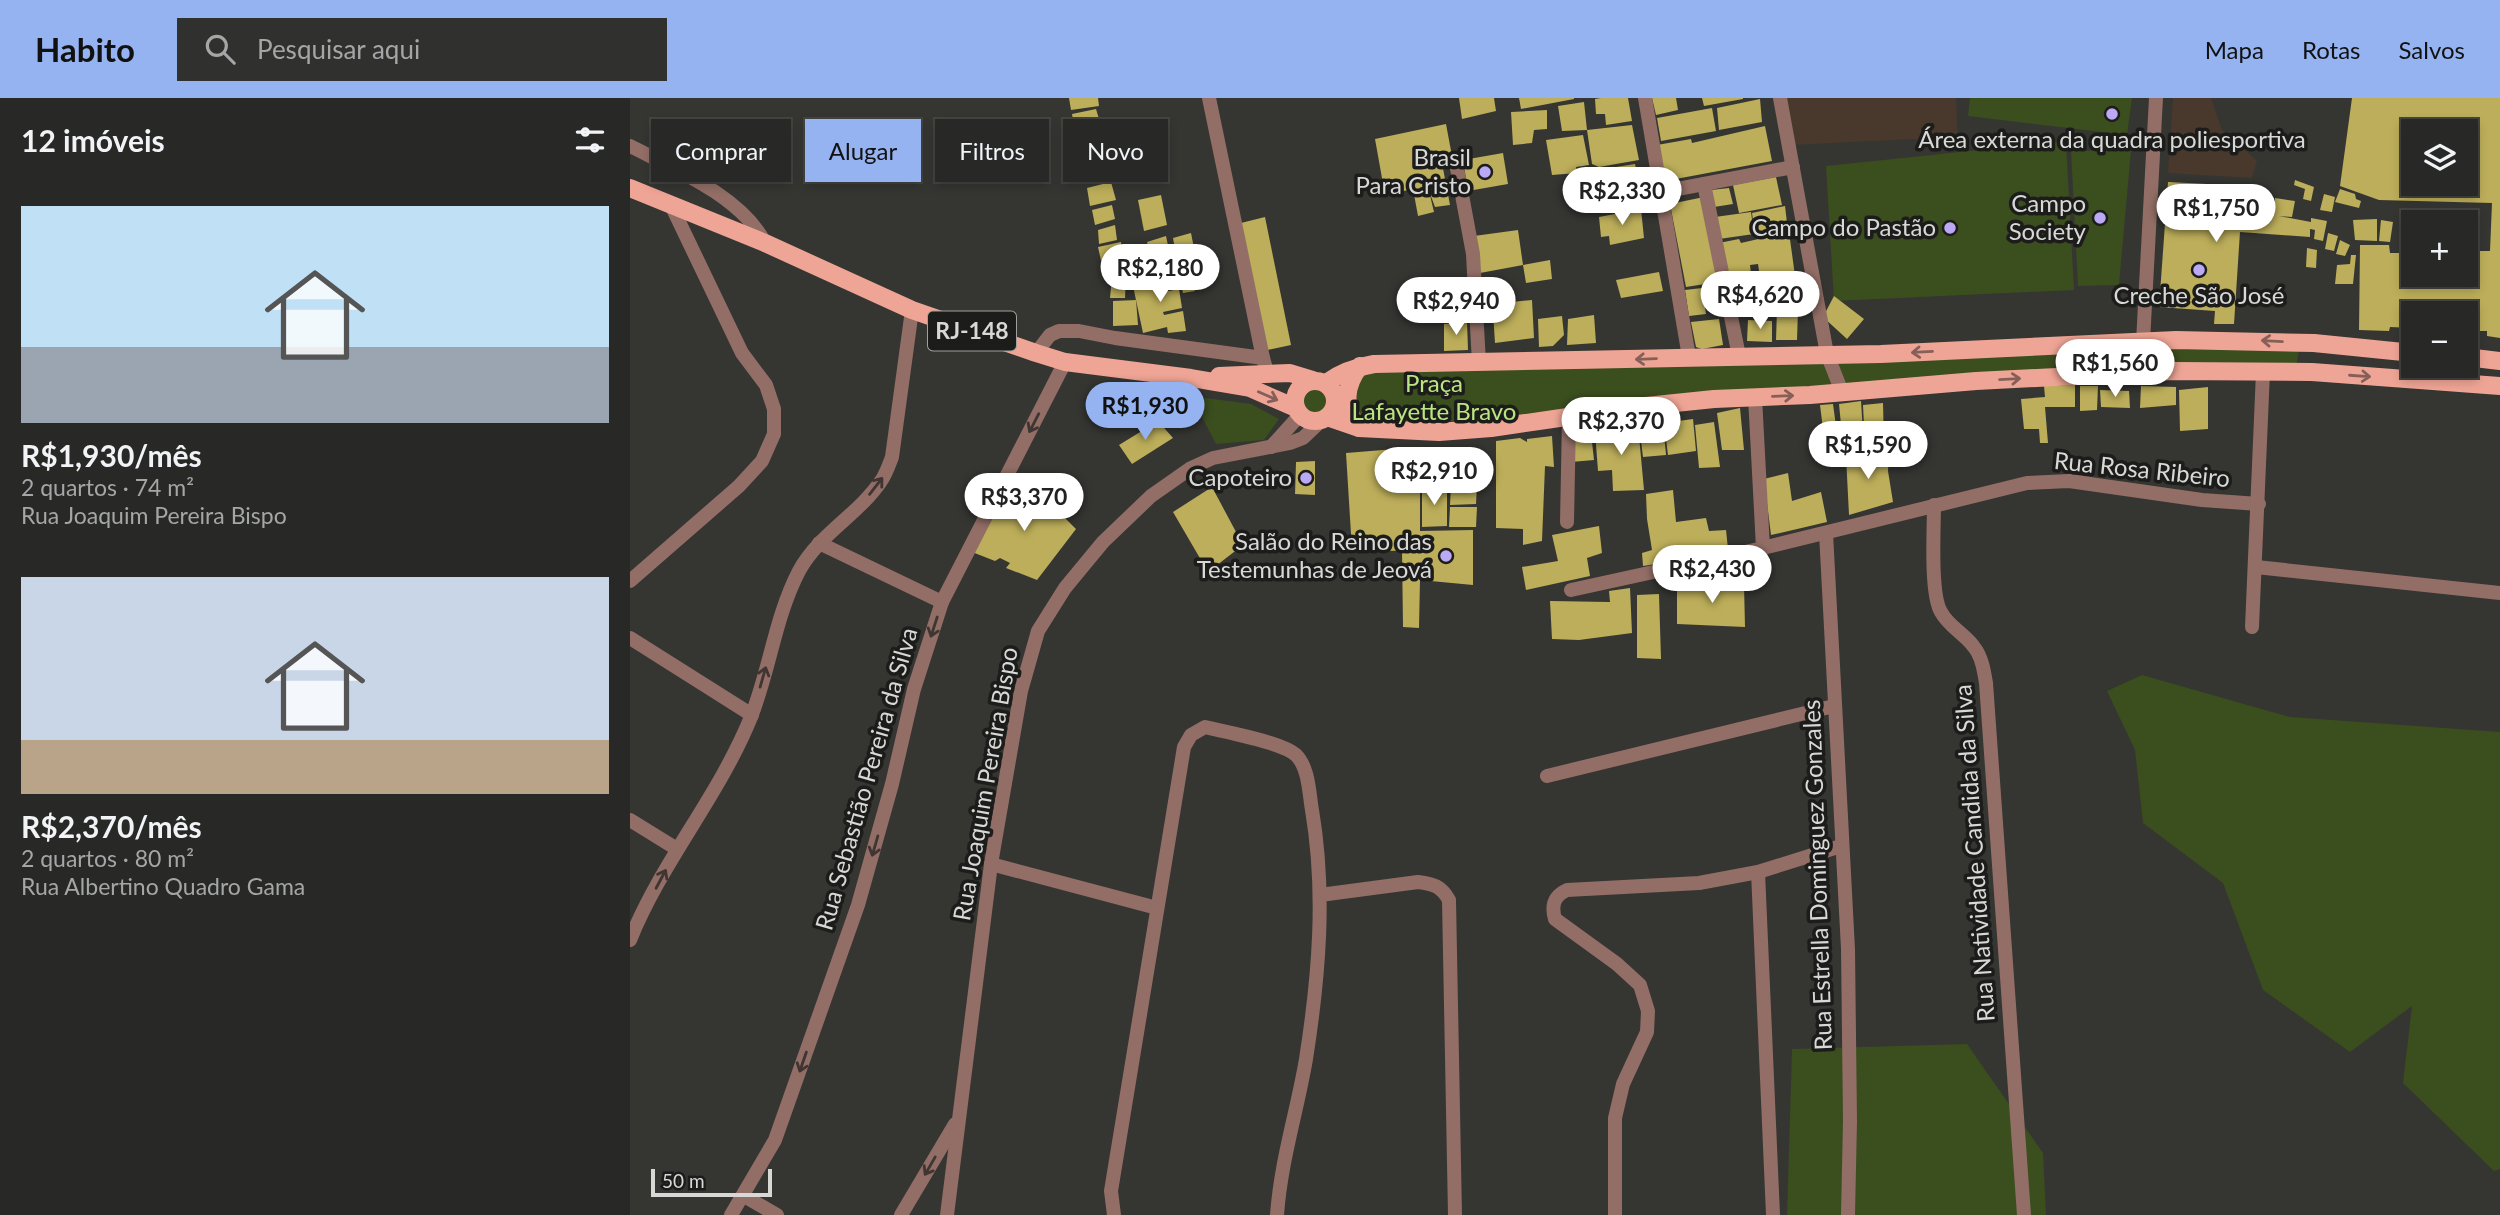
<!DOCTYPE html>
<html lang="pt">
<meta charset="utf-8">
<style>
body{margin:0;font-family:Lato,sans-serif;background:#30302e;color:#f1f3f6;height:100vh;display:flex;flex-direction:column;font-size:26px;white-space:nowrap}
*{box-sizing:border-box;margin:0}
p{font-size:23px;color:#a5a6a7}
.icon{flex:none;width:38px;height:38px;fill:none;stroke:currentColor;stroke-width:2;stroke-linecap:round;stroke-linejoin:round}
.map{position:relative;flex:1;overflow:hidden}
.side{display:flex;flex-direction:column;background:#282826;width:630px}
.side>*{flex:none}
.hud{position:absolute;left:21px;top:21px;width:665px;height:63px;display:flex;gap:14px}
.fabs{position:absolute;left:1771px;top:21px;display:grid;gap:14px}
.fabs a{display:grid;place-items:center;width:77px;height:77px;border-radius:0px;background:#282826;box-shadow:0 4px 10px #0003,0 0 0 2px #444443;font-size:35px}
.scale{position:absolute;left:21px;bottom:18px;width:121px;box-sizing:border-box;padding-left:7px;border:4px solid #d8d8d7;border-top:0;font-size:19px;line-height:24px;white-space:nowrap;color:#d8d8d7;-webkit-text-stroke:5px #1c1c1b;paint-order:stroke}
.price{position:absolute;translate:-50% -60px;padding:0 16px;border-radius:24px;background:#fff;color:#222;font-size:23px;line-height:46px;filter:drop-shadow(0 2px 4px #0008)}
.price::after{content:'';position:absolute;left:50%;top:42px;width:21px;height:16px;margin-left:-10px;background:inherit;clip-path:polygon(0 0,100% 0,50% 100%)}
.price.selected{background:#95b2f1;color:#111}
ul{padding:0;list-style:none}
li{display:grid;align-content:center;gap:14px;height:371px;padding:0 21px}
li span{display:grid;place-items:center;height:217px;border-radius:0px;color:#555}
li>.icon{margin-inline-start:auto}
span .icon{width:126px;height:126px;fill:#fffc;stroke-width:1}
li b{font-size:30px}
h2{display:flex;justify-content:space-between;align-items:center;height:84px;padding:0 21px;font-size:30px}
.pill{padding:0 24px;border-radius:0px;background:#282826;box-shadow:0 4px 10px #0003,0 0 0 2px #444443;font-size:24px;line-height:63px}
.pill.selected{background:#95b2f1;color:#111}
header{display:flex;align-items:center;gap:42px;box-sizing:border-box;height:98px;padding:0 35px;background:#95b2f1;color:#111}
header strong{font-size:33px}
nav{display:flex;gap:38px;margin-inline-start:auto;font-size:24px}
.search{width:490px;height:63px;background:#30302e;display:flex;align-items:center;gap:18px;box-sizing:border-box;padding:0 24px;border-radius:0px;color:#a5a6a7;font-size:26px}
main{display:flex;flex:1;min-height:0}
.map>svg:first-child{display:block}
.education{fill:#48392c}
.green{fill:#3b4e1e}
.building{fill:#bcae5a;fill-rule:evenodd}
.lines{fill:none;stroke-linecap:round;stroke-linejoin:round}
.minor{stroke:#926e66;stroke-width:14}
.tertiary{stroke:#926e66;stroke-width:14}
.primary{stroke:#efa595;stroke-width:18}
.oneway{stroke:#866058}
.oneway2{stroke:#3f3532}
.poi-dot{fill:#bca9f5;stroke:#1c1c1b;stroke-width:2.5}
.labels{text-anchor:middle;stroke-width:7;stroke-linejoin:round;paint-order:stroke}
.shield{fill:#1c1c1b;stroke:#a0a09f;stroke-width:2}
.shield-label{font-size:23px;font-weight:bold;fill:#d8d8d7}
.poi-label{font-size:24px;fill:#d8d8d7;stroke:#1c1c1b;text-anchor:end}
.park-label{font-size:24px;fill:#bbe580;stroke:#1c1c1b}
.street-label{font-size:24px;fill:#d8d8d7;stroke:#1c1c1b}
</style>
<header>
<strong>Habito</strong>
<div class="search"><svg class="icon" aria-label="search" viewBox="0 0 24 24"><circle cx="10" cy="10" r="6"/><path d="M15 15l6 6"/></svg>Pesquisar aqui</div>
<nav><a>Mapa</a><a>Rotas</a><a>Salvos</a></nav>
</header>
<main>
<section class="side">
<h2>12 imóveis<svg class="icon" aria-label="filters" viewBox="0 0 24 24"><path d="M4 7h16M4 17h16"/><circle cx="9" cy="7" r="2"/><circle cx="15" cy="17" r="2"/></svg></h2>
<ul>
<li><span style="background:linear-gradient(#bfe0f5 65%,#9aa5b1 0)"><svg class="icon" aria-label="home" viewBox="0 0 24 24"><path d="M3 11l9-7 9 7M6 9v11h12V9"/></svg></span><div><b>R$1,930/mês</b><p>2 quartos · 74 m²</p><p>Rua Joaquim Pereira Bispo</p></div></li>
<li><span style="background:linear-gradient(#c9d6e8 75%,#b9a48a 0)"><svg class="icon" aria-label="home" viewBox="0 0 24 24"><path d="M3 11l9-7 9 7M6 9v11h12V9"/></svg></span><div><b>R$2,370/mês</b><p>2 quartos · 80 m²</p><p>Rua Albertino Quadro Gama</p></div></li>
</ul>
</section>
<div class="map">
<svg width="1870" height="1117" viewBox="0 0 1870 1117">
<rect width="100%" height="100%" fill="#353532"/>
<g class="education">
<polygon points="1154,0 1326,0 1328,50 1303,53 1285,41 1161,47"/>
<polygon points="1543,0 1581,0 1592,32 1627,63 1622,80 1538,75"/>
</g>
<g class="green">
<polygon points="1340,0 1502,0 1497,37 1338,18"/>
<polygon points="1436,43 1444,192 1204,203 1196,68"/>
<polygon points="1501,52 1489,187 1448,188 1441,53"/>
<polygon points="1670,245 1666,270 861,323 727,324 726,279 733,275 1188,259"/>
<circle cx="686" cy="303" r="13"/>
<polygon points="561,298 621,306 649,321 634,342 586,346"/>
<polygon points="1512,577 1660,619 1870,634 1870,1071 1864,1073 1773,985 1782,908 1720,954 1633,892 1593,785 1513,725 1505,652 1477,593"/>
<polygon points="1337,946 1413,1055 1416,1117 1157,1117 1162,951"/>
</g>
<g class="building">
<polygon points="439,0 468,0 469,8 441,12"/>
<polygon points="829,0 864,0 866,13 832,21"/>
<polygon points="889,0 944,0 944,1 891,11"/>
<polygon points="971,0 998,0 1002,23 976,27 975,16 966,16 965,1"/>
<polygon points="1022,0 1046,0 1048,12 1026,17"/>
<polygon points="1072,0 1113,0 1113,1 1074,8"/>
<path d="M 1722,0 L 1870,0 L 1870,240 L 1857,238 L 1857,233 L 1836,233 L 1836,215 L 1783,215 L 1783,230 L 1760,229 L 1759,233 L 1729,232 L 1730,147 L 1759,147 L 1760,155 L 1783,155 L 1783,177 L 1836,177 L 1837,153 L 1860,153 L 1862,105 L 1749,102 L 1710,88 ZM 1783,33 L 1836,33 L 1836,86 L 1783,86 Z"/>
<polygon points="1130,1 1132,24 1089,32 1087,10"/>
<polygon points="954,4 957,32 1002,27 1009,62 969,69 962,66 957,32 932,33 928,8"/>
<polygon points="1082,10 1086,33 1031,43 1027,20"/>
<polygon points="466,11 469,21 444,28 442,16"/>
<polygon points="917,12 917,31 904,32 902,45 883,47 881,14"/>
<polygon points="472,24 475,41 448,46 445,32"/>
<polygon points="816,26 822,58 811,60 820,107 805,109 799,93 804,114 788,118 783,91 755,97 745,41"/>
<polygon points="1135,28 1142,63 1035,83 1027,47 1061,41 1062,45"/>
<polygon points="953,37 959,67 946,69 947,75 922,77 916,42"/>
<polygon points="873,55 878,86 838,93 833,62"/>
<polygon points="478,59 480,72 453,76 451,65"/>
<polygon points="1005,66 1007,75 988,78 986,69"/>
<polygon points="1146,79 1152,107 1109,115 1103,87"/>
<polygon points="1665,82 1684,89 1681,103 1673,101 1675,91 1664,87"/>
<polygon points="481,84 486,102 460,108 457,90"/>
<polygon points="1538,84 1616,88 1614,101 1624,103 1621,117 1634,119 1637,102 1645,103 1645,100 1665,103 1662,119 1649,118 1681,124 1681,120 1697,123 1693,143 1684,141 1685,132 1680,131 1680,139 1610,134 1604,226 1584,226 1585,213 1529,209"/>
<polygon points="1099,90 1103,106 1084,109 1081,92"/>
<polygon points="1710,91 1725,96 1726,101 1731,103 1729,110 1705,104"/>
<polygon points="1694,96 1705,99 1702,114 1690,112"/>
<polygon points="531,97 537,127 514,133 508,102"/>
<polygon points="1074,99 1088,184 1056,189 1040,106"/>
<polygon points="482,107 485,121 465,127 462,112"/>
<polygon points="1155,108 1158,133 1125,137 1122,115"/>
<polygon points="1011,111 1014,140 980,147 979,138 971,139 969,119"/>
<polygon points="1121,114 1124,136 1089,141 1085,119"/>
<polygon points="635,119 661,247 637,252 611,125"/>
<polygon points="1747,121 1747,143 1725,142 1723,122"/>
<polygon points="1751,122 1763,124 1760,144 1749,143"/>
<polygon points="485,127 487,142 469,146 468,132"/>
<polygon points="888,132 893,167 920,162 922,181 896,185 893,167 850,175 844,138"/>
<polygon points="1159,134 1166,185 1131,186 1128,166 1120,167 1122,185 1098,187 1089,145 1109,141 1111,145"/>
<polygon points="561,135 566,160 547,163 543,140"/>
<polygon points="1698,135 1708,138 1704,153 1695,151"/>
<polygon points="536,138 541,162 523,166 517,144"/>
<polygon points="1710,142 1720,147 1715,158 1706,156"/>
<polygon points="491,144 493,164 472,167 468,149"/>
<polygon points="1677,150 1687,152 1686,170 1676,169"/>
<polygon points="1721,157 1726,157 1723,186 1705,186 1707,167 1720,166"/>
<polygon points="541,167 546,185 528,188 529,195 549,191 552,210 533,214 534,217 553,213 556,233 538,235 537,229 513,235 503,188 527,183 525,170"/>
<polygon points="560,171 565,193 553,195 548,173"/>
<polygon points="1029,174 1033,193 991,200 986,182"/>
<polygon points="482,179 496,179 495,200 480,200"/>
<polygon points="1132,189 1134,209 1102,212 1098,193"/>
<polygon points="1072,190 1076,216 1059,218 1055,192"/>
<rect x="1148" y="195" width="20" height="13"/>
<polygon points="1204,198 1234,221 1217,241 1193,219"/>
<polygon points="506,202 508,227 483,228 483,203"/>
<polygon points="902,202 904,240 865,245 863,214 883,211 882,204"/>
<polygon points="835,206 835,217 812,217 813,207"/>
<polygon points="1147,210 1168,211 1167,242 1146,242"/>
<polygon points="964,217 966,245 937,247 938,221"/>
<polygon points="932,218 934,237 923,248 909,249 908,221"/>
<polygon points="1089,221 1093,247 1072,251 1066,249 1061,224"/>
<polygon points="1118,222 1142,223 1142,244 1117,243"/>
<polygon points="837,224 838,252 814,253 814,226"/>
<polygon points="1445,287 1445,309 1415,309 1418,345 1410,345 1409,331 1394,331 1391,301 1415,299 1414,288"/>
<polygon points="1450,288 1468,288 1467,312 1450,313"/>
<polygon points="1511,288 1546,289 1546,307 1510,310"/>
<polygon points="1578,289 1578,331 1550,333 1549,292"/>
<polygon points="1470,292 1499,293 1500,310 1471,309"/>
<polygon points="1231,303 1233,335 1227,338 1224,344 1215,345 1212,337 1209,306"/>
<polygon points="1253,305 1254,346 1235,347 1233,307"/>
<polygon points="1203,306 1206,328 1193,331 1190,307"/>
<polygon points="1110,310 1114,352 1092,352 1087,315"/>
<polygon points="1063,321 1066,353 1038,357 1034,325"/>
<polygon points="528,323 543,340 502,366 489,347"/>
<polygon points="1084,324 1090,369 1069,370 1065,327"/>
<polygon points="1033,325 1036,357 1013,359 1009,327"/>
<polygon points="1008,327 1014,392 983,393 982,372 968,373 965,333"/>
<polygon points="961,335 964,362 941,364 939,338"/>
<polygon points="922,338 924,369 915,368 912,443 893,447 893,431 866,430 866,343 890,340 897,344 897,341"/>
<polygon points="790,349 790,433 843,432 843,487 790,482 789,530 773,529 772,453 722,452 716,355"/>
<polygon points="1259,352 1258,373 1263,404 1219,417 1216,358"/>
<polygon points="685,363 685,397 665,396 666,364"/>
<polygon points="1158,375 1162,403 1191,394 1197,424 1141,437 1134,381"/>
<polygon points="375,387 400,397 398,402 407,406 411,403 435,415 435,420 446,431 407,482 376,470 380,465 370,460 365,463 342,454"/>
<polygon points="821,387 847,387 846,406 820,407"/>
<polygon points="582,389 613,447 578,474 543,414"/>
<polygon points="792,389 817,389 817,428 792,429"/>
<polygon points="1043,392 1046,424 1076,420 1079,433 1096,432 1098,451 1051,458 1051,462 1013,468 1012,455 1022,452 1017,421 1016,396"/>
<polygon points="820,409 847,409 846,429 819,429"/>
<polygon points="969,428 972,455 957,460 960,478 896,492 892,469 928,463 922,437"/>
<polygon points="1080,482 1114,486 1115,529 1047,526 1047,490 1080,490"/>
<polygon points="1000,490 1002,535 949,542 922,541 920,503 980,504 979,493"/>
<polygon points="1029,496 1031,561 1007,560 1007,497"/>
</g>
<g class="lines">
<g class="minor">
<polyline points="579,0 633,260"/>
<polyline points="1150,0 1197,256 1212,294"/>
<path d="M 0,48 C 45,71 112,99 135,145"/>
<polyline points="826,65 843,156 849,265"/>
<polyline points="1074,86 1109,258"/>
<polyline points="1032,94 1163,69"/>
<polyline points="1513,244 1526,0"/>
<polyline points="406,255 420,237 429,233 449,233 485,240 633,260 635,267"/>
<polyline points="1125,299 1133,450"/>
<polyline points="641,349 670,317"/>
<path d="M 1304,407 C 1304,430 1300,496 1311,514 C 1319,529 1335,536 1344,549 C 1352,559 1354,573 1356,585 L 1394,1117"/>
<polyline points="937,424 939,320"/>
<polyline points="1196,435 1218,851 1220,1023 1218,1117"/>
<polyline points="189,445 312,504"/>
<polyline points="1626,469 1870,495"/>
<polyline points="0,483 109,388 132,363 144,336 144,311 136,287 112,255 42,109"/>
<polyline points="941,492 1133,450 1397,385 1439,383 1572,402 1629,406"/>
<polyline points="1622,529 1633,274"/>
<polyline points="0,540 122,617"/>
<polyline points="917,678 1204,608"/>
<polyline points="0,722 47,751"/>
<polyline points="361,766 527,810"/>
<polyline points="1128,774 1143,1117"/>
<path d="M 690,797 L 788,784 C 804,786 811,788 819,802 L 825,1117"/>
<path d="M 0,842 C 32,763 89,698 121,619 C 140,571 145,519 169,473 C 189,436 228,417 251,383 C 256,376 259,367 262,359 L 282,212"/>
<polyline points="114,1098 147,1117"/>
<polyline points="101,1117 145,1042 228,807 262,686 284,591 312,504 435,264"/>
<polyline points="271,1117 325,1026"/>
<polyline points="317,1117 361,766 391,593 408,533 435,490 473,444 521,398 561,370 583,360 660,345 673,340 693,321"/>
<path d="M 484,1117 L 481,1093 L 554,649 L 561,637 L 575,629 C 595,634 652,644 666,657 C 679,670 679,695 682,712 C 696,795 689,878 676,961 C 667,1014 651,1062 647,1117"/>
<path d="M 985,1117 L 985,1020 L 993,986 L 1017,934 L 1018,913 L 1010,887 L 987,866 L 925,821 C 921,807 924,798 937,792 L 1069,785 L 1128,774 L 1211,748"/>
</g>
<polyline class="tertiary" points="1015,0 1059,259"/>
<g class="primary">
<polyline points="0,90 135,145 282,212 406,255 435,264 561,280 620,290 666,310"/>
<polyline points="1836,259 1870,263"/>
<polyline points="589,278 660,275 683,282"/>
<circle cx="685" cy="303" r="20"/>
<path d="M 696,285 C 710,275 726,269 744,266 L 1251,256 L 1546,242 L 1684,245 L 1783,255"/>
<polyline points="697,319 729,330 809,334 861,330 1006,309 1084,301 1180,297 1346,283 1543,273 1682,274 1870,288"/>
<path d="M 729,330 C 712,310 715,287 730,268"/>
</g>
</g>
<defs><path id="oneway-shaft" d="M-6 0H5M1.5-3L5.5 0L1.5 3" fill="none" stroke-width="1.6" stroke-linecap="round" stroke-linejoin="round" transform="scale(1.75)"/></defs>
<g class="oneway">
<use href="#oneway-shaft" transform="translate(1642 243) rotate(-177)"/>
<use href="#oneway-shaft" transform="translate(1292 254) rotate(177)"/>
<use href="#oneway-shaft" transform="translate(1016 261) rotate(178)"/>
<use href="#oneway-shaft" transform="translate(1730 278) rotate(4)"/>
<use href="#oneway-shaft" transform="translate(1380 281) rotate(-3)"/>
<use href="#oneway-shaft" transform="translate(638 298) rotate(24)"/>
<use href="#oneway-shaft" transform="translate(1153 298) rotate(-2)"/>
</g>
<g class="oneway2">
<use href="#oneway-shaft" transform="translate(404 325) rotate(117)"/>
<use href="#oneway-shaft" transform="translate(246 388) rotate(-52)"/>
<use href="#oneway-shaft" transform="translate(304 529) rotate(108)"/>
<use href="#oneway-shaft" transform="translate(133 579) rotate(-74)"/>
<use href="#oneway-shaft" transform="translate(245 748) rotate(106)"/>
<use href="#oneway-shaft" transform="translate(31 781) rotate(-62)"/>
<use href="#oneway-shaft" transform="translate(173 964) rotate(109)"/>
<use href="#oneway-shaft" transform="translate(300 1068) rotate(120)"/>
</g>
<g class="poi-dot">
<circle cx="1482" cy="16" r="7"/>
<circle cx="855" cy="74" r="7"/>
<circle cx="1470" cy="120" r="7"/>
<circle cx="1320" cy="130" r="7"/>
<circle cx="1569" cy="172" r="7"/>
<circle cx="676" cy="380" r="7"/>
<circle cx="816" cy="458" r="7"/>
</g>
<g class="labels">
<rect class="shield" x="298" y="213.5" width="88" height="39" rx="5"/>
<g class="shield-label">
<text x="342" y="241">RJ-148</text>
</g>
<g class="poi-label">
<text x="1482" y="50" text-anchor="middle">Área externa da quadra poliesportiva</text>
<text x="841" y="68">Brasil<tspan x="841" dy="28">Para Cristo</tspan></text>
<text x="1456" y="114">Campo<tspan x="1456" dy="28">Society</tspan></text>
<text x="1306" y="138">Campo do Pastão</text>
<text x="1569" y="206" text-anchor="middle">Creche São José</text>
<text x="662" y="388">Capoteiro</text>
<text x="802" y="452">Salão do Reino das<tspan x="802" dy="28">Testemunhas de Jeová</tspan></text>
</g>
<g class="park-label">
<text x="804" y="294">Praça<tspan x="804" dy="28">Lafayette Bravo</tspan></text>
</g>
<g class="street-label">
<text transform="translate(1512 372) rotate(6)" y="8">Rua Rosa Ribeiro</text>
<text transform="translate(237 681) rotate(-74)" y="8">Rua Sebastião Pereira da Silva</text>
<text transform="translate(356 686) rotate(-80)" y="8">Rua Joaquim Pereira Bispo</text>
<text transform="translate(1345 755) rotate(-94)" y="8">Rua Natividade Candida da Silva</text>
<text transform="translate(1188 777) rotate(-92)" y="8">Rua Estrella Dominguez Gonzales</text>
</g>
</g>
</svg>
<div class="fabs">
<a><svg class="icon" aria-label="layers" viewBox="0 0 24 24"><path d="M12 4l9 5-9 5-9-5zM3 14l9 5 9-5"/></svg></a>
<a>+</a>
<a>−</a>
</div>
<div class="scale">50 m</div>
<b class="price" style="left:992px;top:129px">R$2,330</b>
<b class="price" style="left:1586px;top:146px">R$1,750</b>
<b class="price" style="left:530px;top:206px">R$2,180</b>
<b class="price" style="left:1130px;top:233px">R$4,620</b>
<b class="price" style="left:826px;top:239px">R$2,940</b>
<b class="price" style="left:1485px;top:301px">R$1,560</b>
<b class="price selected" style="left:515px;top:344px">R$1,930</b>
<b class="price" style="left:991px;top:359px">R$2,370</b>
<b class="price" style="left:1238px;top:383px">R$1,590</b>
<b class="price" style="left:804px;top:409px">R$2,910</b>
<b class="price" style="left:394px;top:435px">R$3,370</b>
<b class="price" style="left:1082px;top:507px">R$2,430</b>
<div class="hud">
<a class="pill">Comprar</a>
<a class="pill selected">Alugar</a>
<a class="pill">Filtros</a>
<a class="pill">Novo</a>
</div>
</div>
</main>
